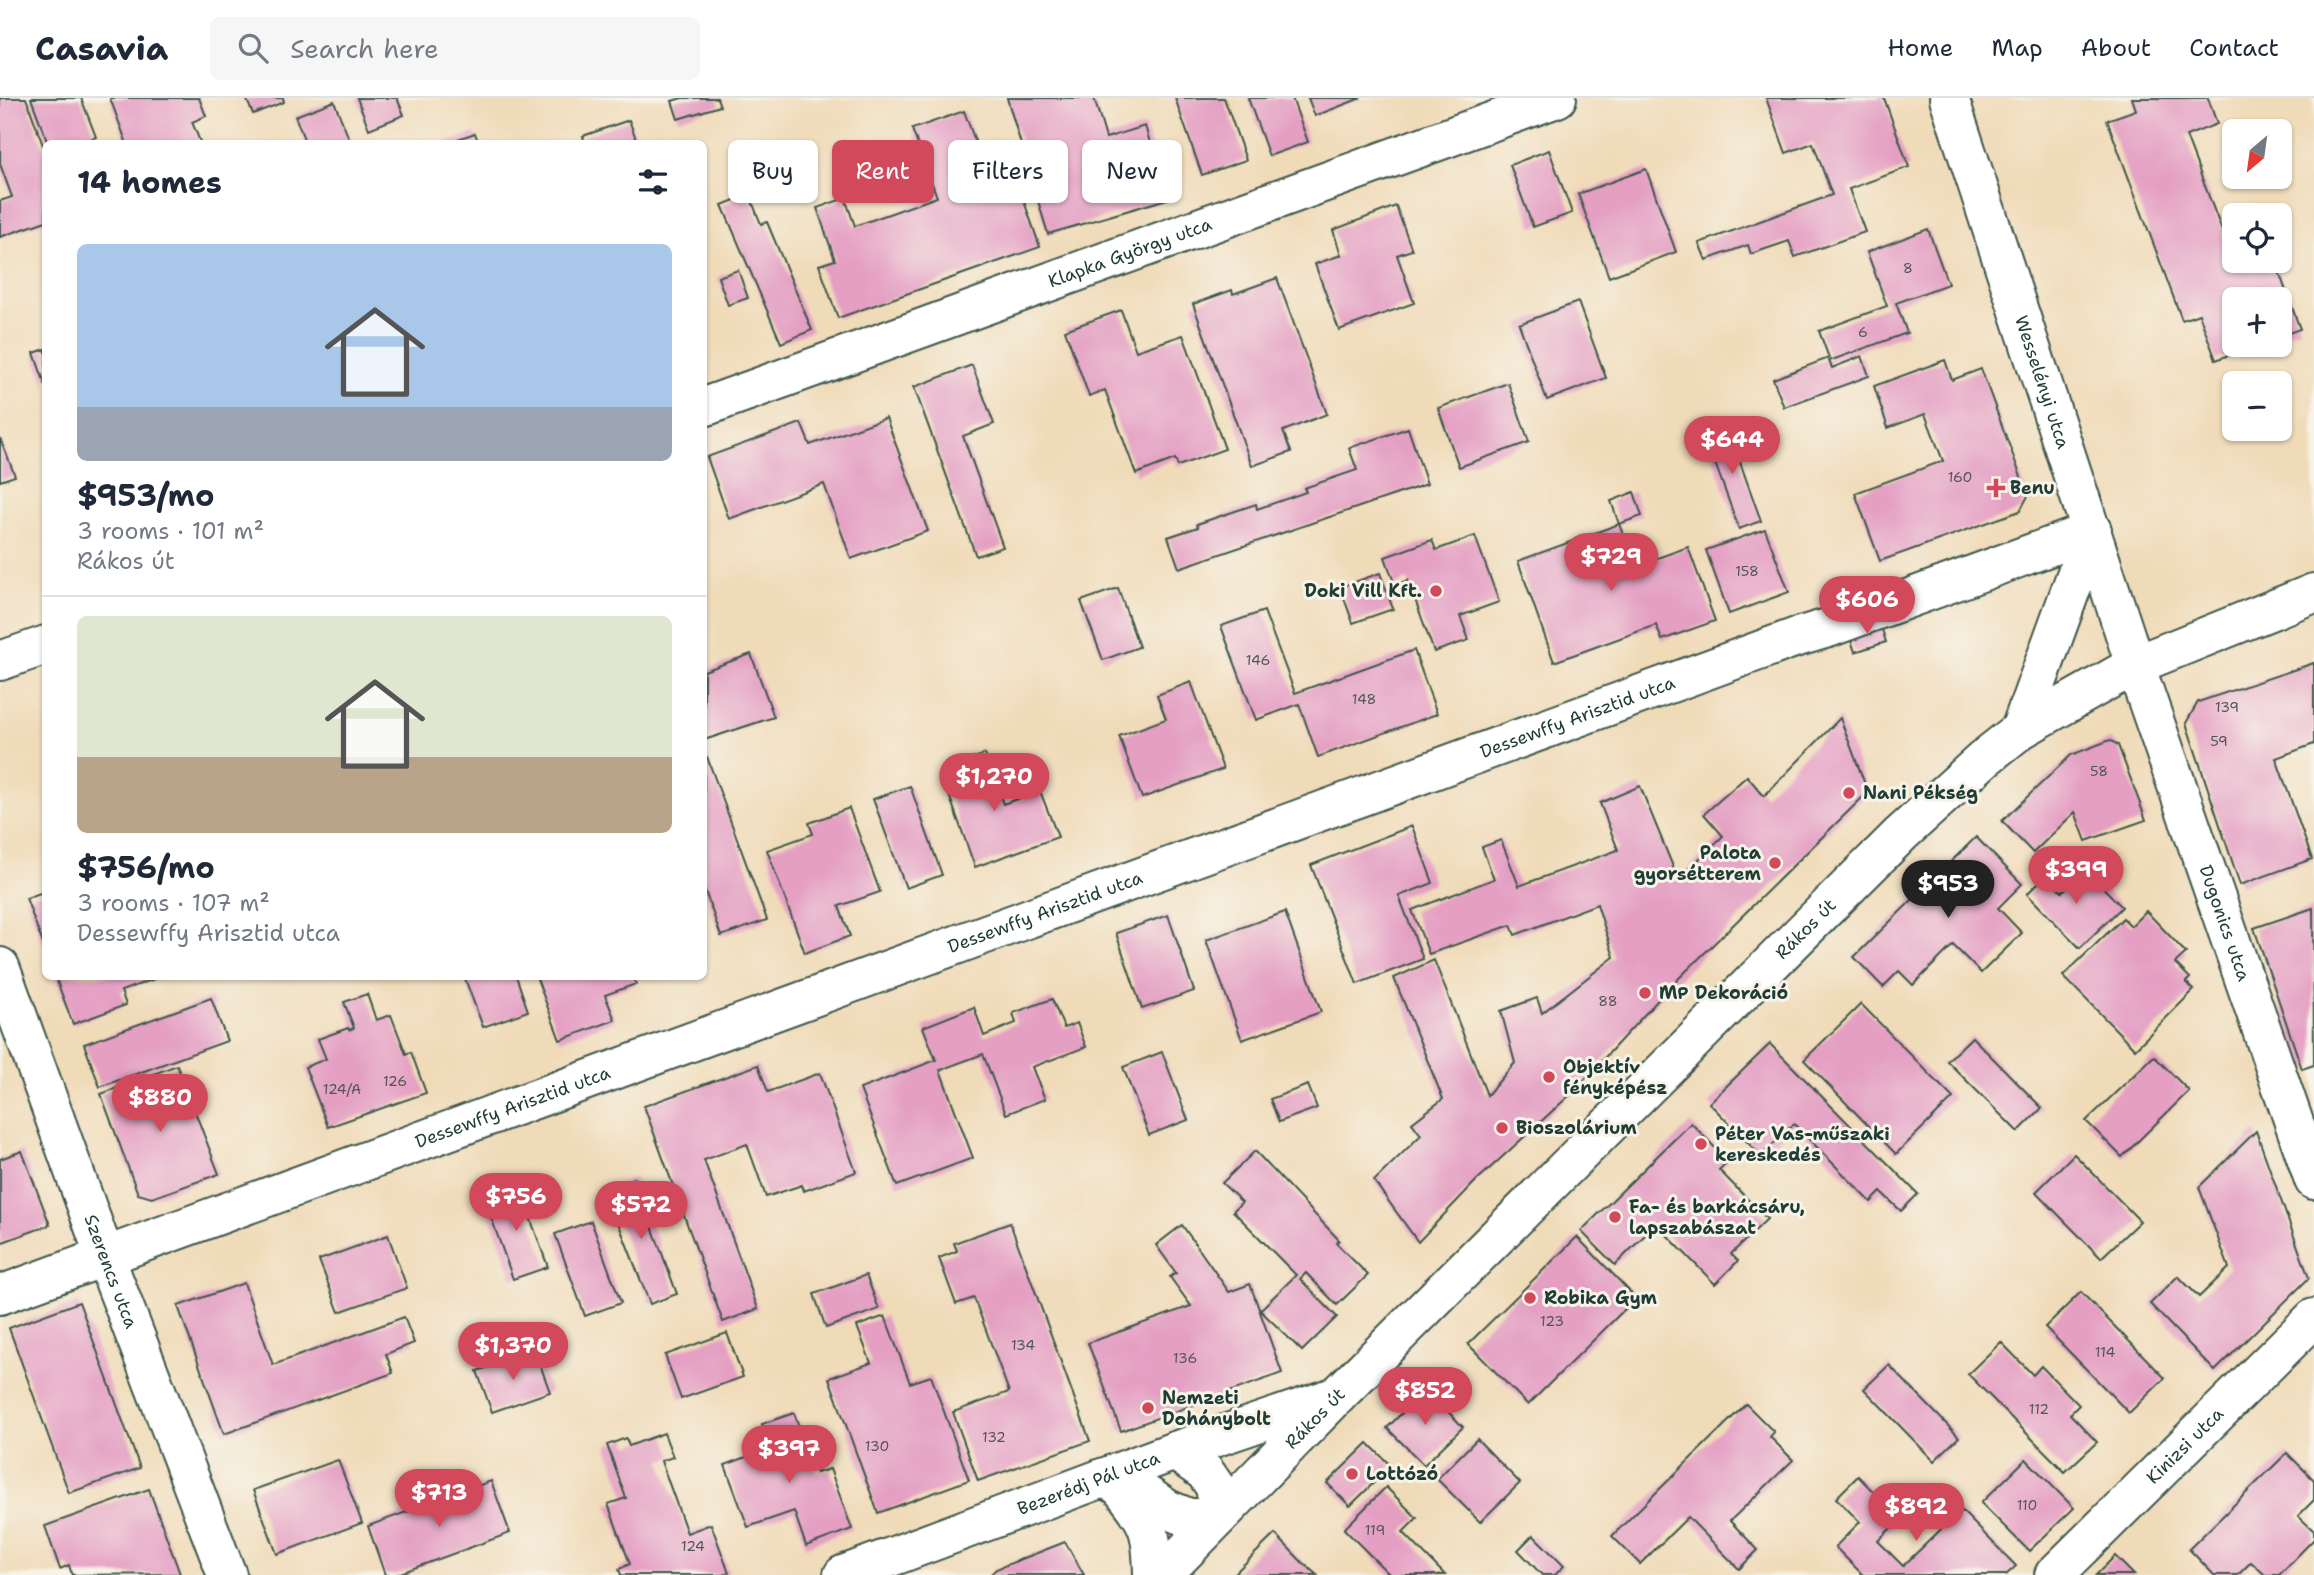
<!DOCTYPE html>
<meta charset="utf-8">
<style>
body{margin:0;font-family:"Shantell Sans",sans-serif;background:#f6f6f7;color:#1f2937;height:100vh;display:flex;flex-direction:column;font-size:26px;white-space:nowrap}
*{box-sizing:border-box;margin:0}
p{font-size:23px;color:#747a83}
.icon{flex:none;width:38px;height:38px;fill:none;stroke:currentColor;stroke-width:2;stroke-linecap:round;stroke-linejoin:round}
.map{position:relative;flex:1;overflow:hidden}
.panel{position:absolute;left:42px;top:42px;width:665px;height:840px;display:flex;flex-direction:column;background:#fff;border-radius:10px;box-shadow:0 2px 5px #0004}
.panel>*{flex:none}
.top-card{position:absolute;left:728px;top:42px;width:665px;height:63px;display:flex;gap:14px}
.needle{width:46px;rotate:209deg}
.fabs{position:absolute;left:2222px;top:21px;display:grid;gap:14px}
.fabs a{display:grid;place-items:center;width:70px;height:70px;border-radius:10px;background:#fff;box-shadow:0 2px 5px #0004;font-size:35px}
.price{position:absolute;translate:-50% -60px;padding:0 16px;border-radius:24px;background:#d1495b;color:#fff;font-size:23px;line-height:46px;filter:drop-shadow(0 2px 4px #0008)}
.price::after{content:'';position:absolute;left:50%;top:42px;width:21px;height:16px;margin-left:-10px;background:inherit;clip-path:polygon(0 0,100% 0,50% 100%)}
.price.selected{background:#222;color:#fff}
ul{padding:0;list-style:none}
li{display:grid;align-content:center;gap:14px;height:371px;padding:0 35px}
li+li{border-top:2px solid #e0e1e3}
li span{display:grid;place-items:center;height:217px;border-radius:10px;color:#555}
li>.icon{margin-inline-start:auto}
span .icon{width:126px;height:126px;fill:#fffc;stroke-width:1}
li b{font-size:30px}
h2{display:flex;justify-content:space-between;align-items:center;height:84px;padding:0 35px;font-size:30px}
.chip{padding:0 24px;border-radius:10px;background:#fff;box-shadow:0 2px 5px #0004;font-size:24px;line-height:63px}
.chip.selected{background:#d1495b;color:#fff}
header{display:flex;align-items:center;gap:42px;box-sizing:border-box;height:98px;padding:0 35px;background:#fff;border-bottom:2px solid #e0e1e3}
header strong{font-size:33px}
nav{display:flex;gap:38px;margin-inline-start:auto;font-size:24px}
.search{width:490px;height:63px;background:#f6f6f7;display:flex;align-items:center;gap:18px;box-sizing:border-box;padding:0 24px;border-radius:10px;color:#747a83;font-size:26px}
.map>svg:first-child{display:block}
.building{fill:#e49fc3}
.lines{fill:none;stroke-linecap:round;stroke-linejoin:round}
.street-casing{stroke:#3e5548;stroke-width:42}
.secondary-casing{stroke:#3e5548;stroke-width:42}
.street{stroke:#fff;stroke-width:38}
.secondary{stroke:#fff;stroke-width:38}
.poi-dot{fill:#d1495b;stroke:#f7f3e8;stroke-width:2.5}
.labels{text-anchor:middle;stroke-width:6;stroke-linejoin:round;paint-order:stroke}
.number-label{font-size:14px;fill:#505658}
.street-label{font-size:18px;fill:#1f3d34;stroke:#f7f3e8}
.poi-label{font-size:18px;font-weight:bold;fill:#1f3d34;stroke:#f7f3e8;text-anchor:start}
</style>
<header>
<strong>Casavia</strong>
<div class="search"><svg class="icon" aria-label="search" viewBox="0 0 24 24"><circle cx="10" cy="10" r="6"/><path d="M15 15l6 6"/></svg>Search here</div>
<nav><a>Home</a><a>Map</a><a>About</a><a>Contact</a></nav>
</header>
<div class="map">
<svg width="2314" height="1477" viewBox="0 0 2314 1477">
<rect width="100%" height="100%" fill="#f7f3e8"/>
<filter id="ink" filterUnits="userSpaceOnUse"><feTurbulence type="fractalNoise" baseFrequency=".0143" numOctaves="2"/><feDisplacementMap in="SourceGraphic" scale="14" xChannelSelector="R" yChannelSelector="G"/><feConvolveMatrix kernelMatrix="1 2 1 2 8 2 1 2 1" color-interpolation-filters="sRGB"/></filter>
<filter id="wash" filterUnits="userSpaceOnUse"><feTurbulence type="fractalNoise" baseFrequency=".00686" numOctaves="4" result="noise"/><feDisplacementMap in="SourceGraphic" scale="28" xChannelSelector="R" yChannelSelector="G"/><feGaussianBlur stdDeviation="1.57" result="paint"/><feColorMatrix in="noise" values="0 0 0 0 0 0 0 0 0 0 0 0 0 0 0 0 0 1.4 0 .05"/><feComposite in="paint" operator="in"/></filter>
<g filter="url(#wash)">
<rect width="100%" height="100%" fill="#f0dbb9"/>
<g id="blocks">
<g class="building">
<polygon points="0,0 26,0 46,56 46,123 0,139 0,103 12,99 0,66"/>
<polygon points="31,0 81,0 96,39 80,46 48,46"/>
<polygon points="110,0 199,0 206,18 192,24 201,46 127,46"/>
<polygon points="246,0 283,0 284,4 253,16"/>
<polygon points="357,0 397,0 404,17 369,31"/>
<polygon points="682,0 717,0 720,8 678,21 672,3"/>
<polygon points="1007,0 1094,0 1106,40 1145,28 1167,101 1048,136"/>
<polygon points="1175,0 1224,0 1246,62 1202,77"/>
<polygon points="1248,0 1292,0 1308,44 1269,58"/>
<polygon points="1308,0 1361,0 1315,18"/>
<polygon points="1766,0 1884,0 1909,69 1849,91 1865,134 1795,159 1789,143 1751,156 1748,147 1706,162 1699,145 1832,97 1813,45 1786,55"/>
<polygon points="2132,0 2208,0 2217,26 2186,38 2235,167 2247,163 2275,163 2300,231 2280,238 2280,201 2235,201 2235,247 2257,247 2216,262 2199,216 2182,222 2107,22 2136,12"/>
<polygon points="334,3 351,46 306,46 295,18"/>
<polygon points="964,13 989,81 1013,72 1040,149 838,220 819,167 835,162 817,110 845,100 855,128 937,99 912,31"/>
<polygon points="629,22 638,46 585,46 583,38"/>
<polygon points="475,35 479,46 446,46 446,45"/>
<polygon points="1549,52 1572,115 1533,129 1510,67"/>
<polygon points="1646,71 1676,154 1609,179 1578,96"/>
<polygon points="749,96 761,126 767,124 812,232 781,245 722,107"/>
<polygon points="1396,108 1412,152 1397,157 1414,205 1339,232 1315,166 1341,157 1333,132"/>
<polygon points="1928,131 1948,186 1896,205 1907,235 1829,263 1832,270 1862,258 1869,278 1784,309 1773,281 1829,260 1819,233 1887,208 1867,154"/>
<polygon points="738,172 748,200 728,207 718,179"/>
<polygon points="1277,180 1327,316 1283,333 1291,354 1252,368 1193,206 1232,192 1233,196"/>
<polygon points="1578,204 1606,280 1547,302 1519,226"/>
<polygon points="1121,212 1136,253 1183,237 1225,351 1178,368 1175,361 1136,376 1105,292 1089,298 1065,232"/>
<polygon points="46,251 46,286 45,286 34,255"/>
<polygon points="1945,262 1952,282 1981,271 2028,398 2020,413 1880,463 1855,395 1943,363 1925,316 1888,330 1874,288"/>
<polygon points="972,267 994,326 963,338 1003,449 976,458 914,289"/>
<polygon points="1508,285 1529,344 1459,369 1438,310"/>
<polygon points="886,320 928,433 851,461 824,386 729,421 707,359 801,325 810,347"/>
<polygon points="1726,325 1761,423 1739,431 1703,332"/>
<polygon points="1408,330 1427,386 1179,470 1168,439 1198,429 1197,426 1256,406 1257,411 1306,394 1304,390 1357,372 1349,350"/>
<polygon points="0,340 15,378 0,383"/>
<polygon points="1634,394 1642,418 1619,426 1611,403"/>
<polygon points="1619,426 1635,468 1688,449 1715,523 1662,542 1656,527 1554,564 1518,463"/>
<polygon points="1765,431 1789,494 1729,516 1706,452"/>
<polygon points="1475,438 1499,504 1460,518 1469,542 1434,554 1408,482 1395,487 1385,459 1432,442 1436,452"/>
<polygon points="1380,475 1393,511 1353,525 1340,489"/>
<polygon points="1118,490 1139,549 1103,562 1081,503"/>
<polygon points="1264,513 1295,595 1414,552 1437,616 1318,659 1299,606 1256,622 1221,528"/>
<polygon points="1879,522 1886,544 1855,554 1848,533"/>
<polygon points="751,556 774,619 704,642 704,573"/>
<polygon points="2314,565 2314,646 2276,660 2312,761 2240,787 2186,625 2198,604"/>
<polygon points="1191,584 1223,671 1142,700 1119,638 1166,621 1157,597"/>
<polygon points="1840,620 1868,694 1669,890 1572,995 1476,1083 1418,1144 1374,1083 1421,1037 1412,1025 1443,1001 1394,880 1434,862 1487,997 1515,965 1501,913 1537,900 1542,915 1614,859 1597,806 1515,837 1511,827 1429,856 1412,812 1494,781 1482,749 1501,742 1519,788 1618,752 1600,705 1640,688 1678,781 1723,738 1704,716 1747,678 1764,698"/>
<polygon points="2110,642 2118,647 2146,722 2086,743 2075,714 2033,755 2002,723 2071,657"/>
<polygon points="985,656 1003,706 1040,693 1058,739 975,769 940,672"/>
<polygon points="707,659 767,822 721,838 704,790 704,660"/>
<polygon points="910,688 942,777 906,790 873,701"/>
<polygon points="849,710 880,794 839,808 850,838 805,855 767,752 813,736 809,725"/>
<polygon points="1412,728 1433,785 1399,798 1423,861 1357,886 1311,767"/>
<polygon points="1976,739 2022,786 1998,810 2022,835 1981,875 1953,847 1913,887 1899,873 1883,889 1854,859"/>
<polygon points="2085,771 2122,809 2080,850 2027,796 2046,777 2062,794"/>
<polygon points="46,793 46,851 45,851 26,800"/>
<polygon points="2313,810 2314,967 2302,971 2254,830"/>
<polygon points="2146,813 2186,855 2175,865 2190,880 2186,884 2194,892 2135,951 2063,878 2123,820 2131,828"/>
<polygon points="1285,814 1321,914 1242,942 1206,842"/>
<polygon points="1168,817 1194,893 1142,911 1116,835"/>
<polygon points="55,878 160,878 160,879 121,893 126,907 73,926"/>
<polygon points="464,878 516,878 528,913 483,929"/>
<polygon points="536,878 633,878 636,886 605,897 615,922 560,942"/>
<polygon points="367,896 376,922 391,917 406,956 411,954 426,995 328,1029 305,969 326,961 318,941 348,930 349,932 354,930 344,904"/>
<polygon points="211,900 227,943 100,989 84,946"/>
<polygon points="1052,901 1064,930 1077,925 1086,949 1032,969 1045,1001 1006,1016 983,956 940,972 973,1060 897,1088 860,991 936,962 923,929 974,909 984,938 1016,925 1013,915"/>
<polygon points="1861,906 1953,1000 1896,1056 1804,962"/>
<polygon points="1972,939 2042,1010 2018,1034 1947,963"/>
<polygon points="1770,946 1918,1096 1901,1113 1881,1094 1871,1104 1794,1026 1761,1058 1709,1005"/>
<polygon points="1162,954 1188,1022 1149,1037 1123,969"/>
<polygon points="2154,958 2189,993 2122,1059 2086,1023"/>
<polygon points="177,967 219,1076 152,1100 138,1096 101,996"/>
<polygon points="758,967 768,994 820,975 856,1074 804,1093 802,1087 766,1099 747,1046 704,1062 758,1211 723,1224 644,1008"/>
<polygon points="1308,987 1317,1010 1279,1024 1270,1001"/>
<polygon points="1691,1025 1728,1063 1719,1072 1767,1121 1731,1156 1738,1163 1715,1186 1656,1126 1615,1167 1581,1133"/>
<polygon points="2256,1033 2309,1180 2215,1273 2150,1206 2178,1178 2199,1199 2229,1170 2199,1089"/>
<polygon points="22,1053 50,1127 0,1145 0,1061"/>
<polygon points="1255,1053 1339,1142 1336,1145 1368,1177 1337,1207 1306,1175 1300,1181 1337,1219 1302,1253 1260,1212 1296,1177 1233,1113 1242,1104 1222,1085"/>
<polygon points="2074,1056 2140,1123 2101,1160 2036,1094"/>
<polygon points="634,1080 677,1196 650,1206 605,1091"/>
<polygon points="519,1089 548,1169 513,1181 485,1102"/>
<polygon points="591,1123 621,1205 585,1218 555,1136"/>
<polygon points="1010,1125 1090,1343 978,1383 953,1314 1009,1294 974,1200 956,1206 939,1160 957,1153 954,1145"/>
<polygon points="1182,1127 1229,1194 1250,1186 1282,1275 1121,1333 1088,1245 1191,1208 1170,1179 1176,1175 1156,1147"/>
<polygon points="388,1137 407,1190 339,1214 319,1162"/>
<polygon points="1577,1139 1636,1200 1528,1307 1468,1246"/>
<polygon points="866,1177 879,1211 826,1230 814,1196"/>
<polygon points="244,1185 273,1267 404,1219 414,1245 386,1256 393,1275 224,1336 178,1208"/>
<polygon points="2081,1194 2165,1280 2129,1315 2045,1229"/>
<polygon points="79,1204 140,1370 69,1395 9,1230"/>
<polygon points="885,1218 910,1285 931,1278 969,1382 878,1415 829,1280 871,1265 857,1228"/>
<polygon points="727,1235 743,1279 681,1301 665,1257"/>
<polygon points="2001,1244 2033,1277 2041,1268 2079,1307 2070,1316 2097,1344 2065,1374 1968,1276"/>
<polygon points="535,1253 550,1294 492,1314 477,1273"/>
<polygon points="1889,1267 1959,1339 1934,1363 1864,1291"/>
<polygon points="1426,1291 1463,1329 1424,1367 1387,1330"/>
<polygon points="1746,1306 1774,1334 1770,1339 1793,1362 1730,1423 1758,1452 1739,1471 1688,1419 1640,1466 1612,1438"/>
<polygon points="794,1315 816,1375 830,1371 852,1431 806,1448 794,1413 748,1429 725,1367 771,1350 762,1326"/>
<polygon points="664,1335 673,1359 661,1363 687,1435 711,1426 729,1475 723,1477 621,1477 619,1471 630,1466 608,1406 626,1400 607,1347 626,1340 629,1348"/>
<polygon points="1477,1341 1520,1385 1480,1424 1437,1381"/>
<polygon points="1368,1345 1391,1368 1350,1408 1327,1385"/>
<polygon points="2287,1355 2314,1382 2314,1402 2298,1418 2314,1433 2314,1441 2279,1477 2265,1477 2251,1464 2238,1477 2214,1477 2189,1451"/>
<polygon points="2026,1361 2074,1410 2029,1453 1981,1405"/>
<polygon points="338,1362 362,1425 277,1456 253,1392"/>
<polygon points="1858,1378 1900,1421 1878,1443 1903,1468 1961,1412 2016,1468 2006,1477 1863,1477 1835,1449 1860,1424 1836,1400"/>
<polygon points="491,1383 510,1435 395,1477 385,1477 368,1428"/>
<polygon points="1386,1389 1417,1420 1403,1434 1445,1477 1390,1477 1344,1431"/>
<polygon points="149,1391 180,1476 72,1477 69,1467 60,1471 45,1428"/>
<polygon points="1275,1436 1303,1465 1317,1477 1233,1477"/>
<polygon points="1533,1437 1564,1468 1555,1477 1542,1477 1518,1452"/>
<polygon points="1065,1444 1084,1477 990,1477 996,1471"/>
<polygon points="2115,1458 2134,1477 2096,1477"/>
</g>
</g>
</g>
<g filter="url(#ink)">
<use href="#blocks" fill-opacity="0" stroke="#3e5548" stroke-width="2"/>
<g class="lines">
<defs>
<g id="street">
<path id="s1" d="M 1949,0 L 2135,567 L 2314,1082"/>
<path id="s2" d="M 704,309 L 1557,0"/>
<polyline points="0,563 46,547"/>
<path id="s3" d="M 0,1197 L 1794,540 L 1831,529 L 2092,433"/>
<path id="s4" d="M 843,1477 L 1175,1353 L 1337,1298"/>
<path id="s5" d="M 2054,1477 L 2314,1220"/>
</g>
<g id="secondary">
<polyline points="2020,632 2092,433"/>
<path id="s6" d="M 0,869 L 105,1159 L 227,1477"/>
<polyline points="1175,1353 1205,1374 1216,1390 1217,1420"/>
<polyline points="1102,1380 1119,1387 1139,1392 1167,1411 1189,1420 1217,1420"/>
<path d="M 1120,1389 C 1149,1424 1152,1431 1153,1477"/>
<path id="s7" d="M 1162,1477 L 1337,1298 L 1901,736 L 1986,659 L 2020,632 L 2135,567 L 2314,495"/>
</g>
</defs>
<use href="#street" class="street-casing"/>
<use href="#secondary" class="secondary-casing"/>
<use href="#street" class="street"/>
<use href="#secondary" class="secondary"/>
</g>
</g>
<g class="poi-dot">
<path d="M1992.5 379.5h7v7h7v7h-7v7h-7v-7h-7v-7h7z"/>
<circle cx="1436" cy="493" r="7"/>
<circle cx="1849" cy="695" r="7"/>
<circle cx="1775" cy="765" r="7"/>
<circle cx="1645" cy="895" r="7"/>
<circle cx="1549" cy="979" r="7"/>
<circle cx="1502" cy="1030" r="7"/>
<circle cx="1701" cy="1046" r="7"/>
<circle cx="1615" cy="1119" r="7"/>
<circle cx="1530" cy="1200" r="7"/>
<circle cx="1148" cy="1310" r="7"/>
<circle cx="1352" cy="1376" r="7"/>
</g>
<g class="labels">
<g class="number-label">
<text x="1908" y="175">8</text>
<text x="1863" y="239">6</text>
<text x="1960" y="384">160</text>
<text x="1747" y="478">158</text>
<text x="1258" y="567">146</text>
<text x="1364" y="606">148</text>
<text x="2227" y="614">139</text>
<text x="2219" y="648">59</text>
<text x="2099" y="678">58</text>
<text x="1608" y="908">88</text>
<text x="395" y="988">126</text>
<text x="342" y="996">124/A</text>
<text x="1552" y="1228">123</text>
<text x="1023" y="1252">134</text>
<text x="2105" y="1259">114</text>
<text x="1185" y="1265">136</text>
<text x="2039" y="1316">112</text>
<text x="994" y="1344">132</text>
<text x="877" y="1353">130</text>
<text x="2027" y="1412">110</text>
<text x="1375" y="1437">119</text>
<text x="693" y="1453">124</text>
</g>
<g class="street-label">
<text dy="6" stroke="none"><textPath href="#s2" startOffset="453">Klapka György utca</textPath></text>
<text dy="6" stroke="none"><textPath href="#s1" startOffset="299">Wesselényi utca</textPath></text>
<text dy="6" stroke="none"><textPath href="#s3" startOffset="1680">Dessewffy Arisztid utca</textPath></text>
<text dy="6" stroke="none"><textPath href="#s3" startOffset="1113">Dessewffy Arisztid utca</textPath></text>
<text dy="6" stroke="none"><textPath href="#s1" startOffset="870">Dugonics utca</textPath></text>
<text dy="6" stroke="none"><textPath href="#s7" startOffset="912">Rákos út</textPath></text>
<text dy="6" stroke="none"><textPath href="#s3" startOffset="546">Dessewffy Arisztid utca</textPath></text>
<text dy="6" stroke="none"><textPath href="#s6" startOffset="324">Szerencs utca</textPath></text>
<text dy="6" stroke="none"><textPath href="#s7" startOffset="219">Rákos út</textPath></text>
<text dy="6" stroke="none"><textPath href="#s5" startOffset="184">Kinizsi utca</textPath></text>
<text dy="6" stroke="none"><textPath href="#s4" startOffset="262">Bezerédj Pál utca</textPath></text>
</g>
<g class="poi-label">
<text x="2010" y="396">Benu</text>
<text x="1422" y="499" text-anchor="end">Doki Vill Kft.</text>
<text x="1863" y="701">Nani Pékség</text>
<text x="1761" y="761" text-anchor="end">Palota<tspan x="1761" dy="21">gyorsétterem</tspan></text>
<text x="1659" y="901">MP Dekoráció</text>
<text x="1563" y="975">Objektív<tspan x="1563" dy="21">fényképész</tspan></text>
<text x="1516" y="1036">Bioszolárium</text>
<text x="1715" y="1042">Péter Vas-műszaki<tspan x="1715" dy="21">kereskedés</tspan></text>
<text x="1629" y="1115">Fa- és barkácsáru,<tspan x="1629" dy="21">lapszabászat</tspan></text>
<text x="1544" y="1206">Robika Gym</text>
<text x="1162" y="1306">Nemzeti<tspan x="1162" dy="21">Dohánybolt</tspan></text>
<text x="1366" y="1382">Lottózó</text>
</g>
</g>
</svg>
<div class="fabs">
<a><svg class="needle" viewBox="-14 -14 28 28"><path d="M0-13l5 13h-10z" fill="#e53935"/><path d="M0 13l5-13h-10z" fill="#747a83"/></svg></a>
<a><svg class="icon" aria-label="locate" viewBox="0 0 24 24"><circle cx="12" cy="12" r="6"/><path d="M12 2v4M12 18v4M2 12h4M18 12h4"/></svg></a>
<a>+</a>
<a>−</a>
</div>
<b class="price" style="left:1732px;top:378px">$644</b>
<b class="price" style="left:1611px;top:495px">$729</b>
<b class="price" style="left:1867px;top:538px">$606</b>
<b class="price" style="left:994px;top:715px">$1,270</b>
<b class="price" style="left:2076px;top:808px">$399</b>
<b class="price selected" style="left:1948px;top:822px">$953</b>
<b class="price" style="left:160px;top:1036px">$880</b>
<b class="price" style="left:516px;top:1135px">$756</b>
<b class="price" style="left:641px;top:1143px">$572</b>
<b class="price" style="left:513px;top:1284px">$1,370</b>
<b class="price" style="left:1425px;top:1329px">$852</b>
<b class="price" style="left:789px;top:1387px">$397</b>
<b class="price" style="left:439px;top:1431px">$713</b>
<b class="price" style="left:1916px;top:1445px">$892</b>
<div class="top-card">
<a class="chip">Buy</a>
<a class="chip selected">Rent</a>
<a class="chip">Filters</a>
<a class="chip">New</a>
</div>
<section class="panel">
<h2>14 homes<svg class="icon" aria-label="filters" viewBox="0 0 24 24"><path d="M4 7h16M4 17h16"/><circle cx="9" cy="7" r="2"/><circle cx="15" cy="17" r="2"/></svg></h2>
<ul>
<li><span style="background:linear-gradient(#a9c7e8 75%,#9aa5b1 0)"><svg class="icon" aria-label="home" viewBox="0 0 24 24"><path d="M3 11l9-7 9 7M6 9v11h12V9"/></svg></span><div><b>$953/mo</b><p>3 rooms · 101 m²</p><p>Rákos út</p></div></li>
<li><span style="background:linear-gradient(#dfe7d0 65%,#b9a48a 0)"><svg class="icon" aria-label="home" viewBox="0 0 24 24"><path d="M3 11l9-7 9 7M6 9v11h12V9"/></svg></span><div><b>$756/mo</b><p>3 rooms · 107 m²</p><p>Dessewffy Arisztid utca</p></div></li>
</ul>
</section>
</div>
